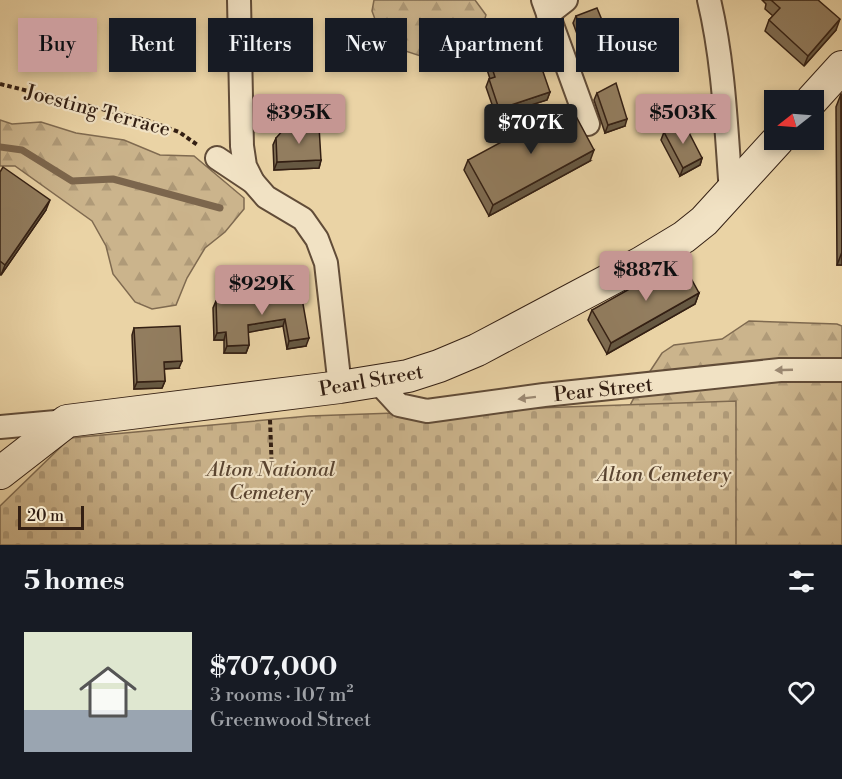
<!DOCTYPE html>
<meta charset="utf-8">
<style>
body{margin:0;font-family:"Libre Bodoni",serif;background:#242831;color:#f1f3f6;height:100vh;display:flex;flex-direction:column;font-size:22px;white-space:nowrap}
*{box-sizing:border-box;margin:0}
p{font-size:20px;color:#9ea1a6}
.icon{flex:none;width:33px;height:33px;fill:none;stroke:currentColor;stroke-width:2;stroke-linecap:round;stroke-linejoin:round}
.map{position:relative;height:545px;overflow:hidden}
.panel{display:flex;flex-direction:column;background:#171b24;flex:1}
.panel>*{flex:none}
.banner{position:absolute;left:18px;top:18px;width:807px;height:54px;display:flex;gap:12px}
.needle{width:39px;rotate:253deg}
.tools{position:absolute;left:764px;top:90px;display:grid;gap:12px}
.tools a{display:grid;place-items:center;width:60px;height:60px;border-radius:0px;background:#171b24;box-shadow:0 3px 9px #0003;font-size:30px}
.scale{position:absolute;left:18px;bottom:15px;width:66px;box-sizing:border-box;padding-left:6px;border:3px solid #331f13;border-top:0;font-size:16px;line-height:21px;white-space:nowrap;color:#331f13;-webkit-text-stroke:4px #f1e2c4;paint-order:stroke}
.price{position:absolute;translate:-50% -51px;padding:0 14px;border-radius:6px;background:#c59692;color:#111;font-size:20px;line-height:39px;filter:drop-shadow(0 2px 3px #0008)}
.price::after{content:'';position:absolute;left:50%;top:36px;width:18px;height:14px;margin-left:-9px;background:inherit;clip-path:polygon(0 0,100% 0,50% 100%)}
.price.active{background:#222;color:#fff}
ul{padding:0;list-style:none}
li{display:flex;align-items:center;gap:18px;height:150px;padding:0 24px}
li+li{border-top:2px solid #363941}
li span{display:grid;place-items:center;flex:none;width:168px;height:120px;border-radius:0px;color:#555}
li>.icon{margin-inline-start:auto}
span .icon{width:72px;height:72px;fill:#fffc;stroke-width:1}
li b{font-size:26px}
h2{display:flex;justify-content:space-between;align-items:center;height:72px;padding:0 24px;font-size:26px}
.tag{padding:0 21px;border-radius:0px;background:#171b24;box-shadow:0 3px 9px #0003;font-size:21px;line-height:54px}
.tag.active{background:#c59692;color:#111}
.map>svg:first-child{display:block}
.forest{fill:url(#forest-firs);stroke:#7f6a50;stroke-width:1.5}
.cemetery{fill:url(#cemetery-stones);stroke:#7f6a50;stroke-width:1.5}
.lines{fill:none;stroke-linecap:round;stroke-linejoin:round}
.stream{stroke:#7c664d;stroke-width:7}
.street-casing{stroke:#614c38;stroke-width:26}
.secondary-casing{stroke:#331f13;stroke-width:34}
.path{stroke:#331f13;stroke-width:4;stroke-dasharray:4.5 3;stroke-linecap:butt}
.street{stroke:#f1e2c4;stroke-width:22}
.secondary{stroke:#f1e2c4;stroke-width:32}
.wall{fill:#7e6c52;stroke:#331f13;stroke-width:1.5}
.shaded-wall{fill:#665842;stroke:#331f13;stroke-width:1.5}
.building{fill:#927d5f;stroke:#331f13;stroke-width:1.5}
.oneway{fill:#9c8a74}
.labels{text-anchor:middle;stroke-width:4.5;stroke-linejoin:round;paint-order:stroke}
.street-label{font-size:20px;fill:#331f13;stroke:#f1e2c4}
.park-label{font-size:20px;font-style:italic;fill:#594431;stroke:#f1e2c4}
</style>
<div class="map">
<svg width="842" height="545" viewBox="0 0 842 545">
<defs>
<pattern id="forest-firs" width="22" height="20" patternUnits="userSpaceOnUse" patternTransform="scale(1.5)"><rect width="22" height="20" fill="#cbb48c"/><path d="M5 1l3.5 6h-7zM16 11l3.5 6h-7z" fill="#af9a78"/></pattern>
<pattern id="cemetery-stones" width="16" height="16" patternUnits="userSpaceOnUse" patternTransform="scale(1.5)"><rect width="16" height="16" fill="#cbb48c"/><path d="M2 7V4a2 2 0 0 1 4 0v3zM10 15v-3a2 2 0 0 1 4 0v3z" fill="#af9a78"/></pattern>
</defs>
<rect width="100%" height="100%" fill="#ead3a5"/>
<filter id="stains"><feTurbulence type="fractalNoise" baseFrequency=".00333" numOctaves="4"/><feColorMatrix values="0 0 0 0 .2 0 0 0 0 .09 0 0 0 0 .02 0 0 0 .5 -.17"/></filter>
<radialGradient id="worn" r=".72"><stop offset=".6" stop-color="#630" stop-opacity="0"/><stop offset="1" stop-color="#630" stop-opacity=".3"/></radialGradient>
<g class="forest">
<polygon points="374,0 475,0 486,15 475,52 465,64 454,67 384,44 372,11"/>
<polygon points="0,120 12,124 41,122 76,133 124,140 160,155 194,156 244,198 244,209 225,232 205,248 187,278 176,305 152,309 135,302 113,274 106,246 92,221 15,166 0,166"/>
<polygon points="749,321 837,324 842,326 842,545 640,545 605,454 639,388 662,353 674,345 722,339"/>
</g>
<polygon class="cemetery" points="736,401 736,545 0,545 0,506 70,438 309,416"/>
<g class="lines">
<polyline class="stream" points="0,147 22,150 72,181 113,179 220,208"/>
<defs>
<g id="street">
<polyline points="239,0 242,146 245,166 253,182 266,197 303,219 317,239 326,263 340,387"/>
<polyline points="543,0 588,124"/>
<path d="M 709,0 C 724,63 726,128 731,192"/>
<polyline points="548,14 566,0"/>
<polyline points="217,158 253,182"/>
<polyline points="377,381 399,405 427,411 544,395 780,370 842,370"/>
<polyline points="0,427 67,421"/>
</g>
<g id="secondary">
<polyline points="812,100 842,67"/>
<polyline points="0,473 67,421 340,387 408,376 439,366 477,350 641,263 684,237 704,221 778,140"/>
</g>
</defs>
<use href="#street" class="street-casing"/>
<use href="#secondary" class="secondary-casing"/>
<g class="path">
<polyline points="0,84 146,120 179,132 199,146"/>
<polyline points="270,420 272,473"/>
</g>
<use href="#street" class="street"/>
<use href="#secondary" class="secondary"/>
</g>
<g class="wall">
<polygon points="762,0 818,0 836,30 804,66 765,31 769,20 773,16 765,9 766,4"/>
<polygon points="576,16 609,37 606,45 584,53 573,23"/>
<polygon points="491,42 526,67 550,92 547,100 496,116 486,87 489,79 490,79 484,60 487,53 489,52 489,50"/>
<polygon points="597,93 625,126 605,133 594,100"/>
<polygon points="841,94 842,265 837,265 836,107"/>
<polygon points="664,132 702,158 700,165 680,176 661,140"/>
<polygon points="276,138 321,160 319,168 274,170 273,145"/>
<polygon points="468,160 590,161 489,216 464,170"/>
<polygon points="0,172 46,210 1,275 0,275"/>
<polygon points="274,292 306,346 287,349 283,326 248,332 249,345 246,353 224,353 224,340 214,340 213,308 216,301 272,299"/>
<polygon points="699,293 695,304 607,354 588,320 592,310"/>
<polygon points="134,328 179,368 164,369 165,381 162,388 134,389 132,335"/>
</g>
<g class="shaded-wall">
<polygon points="840,19 836,30 804,66 808,56"/>
<polygon points="609,37 606,45 584,53 587,45"/>
<polygon points="550,92 547,100 496,116 499,109"/>
<polygon points="627,119 625,126 605,133 608,125"/>
<polygon points="594,150 590,161 489,216 493,205"/>
<polygon points="702,158 700,165 680,176 683,168"/>
<polygon points="321,160 319,168 274,170 277,162"/>
<polygon points="50,200 46,210 1,275 5,265"/>
<polygon points="842,252 842,265 837,265"/>
<polygon points="699,293 695,304 607,354 611,343"/>
<polygon points="285,319 283,326 245,333 248,325"/>
<polygon points="226,332 224,340 214,340 217,333"/>
<polygon points="309,338 306,346 287,349 289,341"/>
<polygon points="249,345 246,353 224,353 227,346"/>
<polygon points="182,361 179,368 161,369 164,362"/>
<polygon points="165,381 162,388 134,389 137,382"/>
</g>
<g class="building">
<polygon points="771,0 818,0 840,19 808,56 769,20 780,8"/>
<polygon points="597,8 609,37 587,45 576,16"/>
<polygon points="515,34 526,67 540,63 550,92 499,109 489,79 495,77 487,53 494,50 491,42"/>
<polygon points="616,83 627,119 608,125 597,93"/>
<polygon points="841,94 842,94 842,252"/>
<polygon points="570,105 594,150 493,205 468,160"/>
<polygon points="683,121 702,158 683,168 664,132"/>
<polygon points="319,126 321,160 277,162 276,138 285,128"/>
<polygon points="3,167 50,200 5,265 0,261 0,172"/>
<polygon points="681,260 699,293 611,343 592,310"/>
<polygon points="300,287 309,338 289,341 285,319 248,325 249,345 227,346 226,332 217,333 216,301 275,299 274,292"/>
<polygon points="180,326 182,361 164,362 165,381 137,382 134,328"/>
</g>
<defs><path id="oneway-solid" d="M-6-.8H1V-3.2L6.5 0L1 3.2V.8H-6Z" transform="scale(1.5)"/></defs>
<g class="oneway">
<use href="#oneway-solid" transform="translate(784 370) rotate(178)"/>
<use href="#oneway-solid" transform="translate(527 398) rotate(173)"/>
</g>
<g class="labels">
<g class="street-label">
<text transform="translate(98 110) rotate(15)" y="7">Joesting Terrace</text>
<text transform="translate(371 380) rotate(-10)" y="7">Pearl Street</text>
<text transform="translate(603 389) rotate(-6)" y="7">Pear Street</text>
</g>
<g class="park-label">
<text x="271" y="476">Alton National<tspan x="271" dy="23">Cemetery</tspan></text>
<text x="664" y="481">Alton Cemetery</text>
</g>
</g>
<rect width="100%" height="100%" filter="url(#stains)"/>
<rect width="100%" height="100%" fill="url(#worn)"/>
</svg>
<div class="tools">
<a><svg class="needle" viewBox="-14 -14 28 28"><path d="M0-13l5 13h-10z" fill="#e53935"/><path d="M0 13l5-13h-10z" fill="#9ea1a6"/></svg></a>
</div>
<div class="scale">20 m</div>
<b class="price" style="left:299px;top:145px">$395K</b>
<b class="price" style="left:683px;top:145px">$503K</b>
<b class="price active" style="left:531px;top:155px">$707K</b>
<b class="price" style="left:646px;top:302px">$887K</b>
<b class="price" style="left:262px;top:316px">$929K</b>
<div class="banner">
<a class="tag active">Buy</a>
<a class="tag">Rent</a>
<a class="tag">Filters</a>
<a class="tag">New</a>
<a class="tag">Apartment</a>
<a class="tag">House</a>
</div>
</div>
<section class="panel">
<h2>5 homes<svg class="icon" aria-label="filters" viewBox="0 0 24 24"><path d="M4 7h16M4 17h16"/><circle cx="9" cy="7" r="2"/><circle cx="15" cy="17" r="2"/></svg></h2>
<ul>
<li><span style="background:linear-gradient(#dfe7d0 65%,#9aa5b1 0)"><svg class="icon" aria-label="home" viewBox="0 0 24 24"><path d="M3 11l9-7 9 7M6 9v11h12V9"/></svg></span><div><b>$707,000</b><p>3 rooms · 107 m²</p><p>Greenwood Street</p></div><svg class="icon" aria-label="heart" viewBox="0 0 24 24"><path d="M12 20l-8-8c-3-5 5-10 8-4 3-6 11-1 8 4z"/></svg></li>
</ul>
</section>
